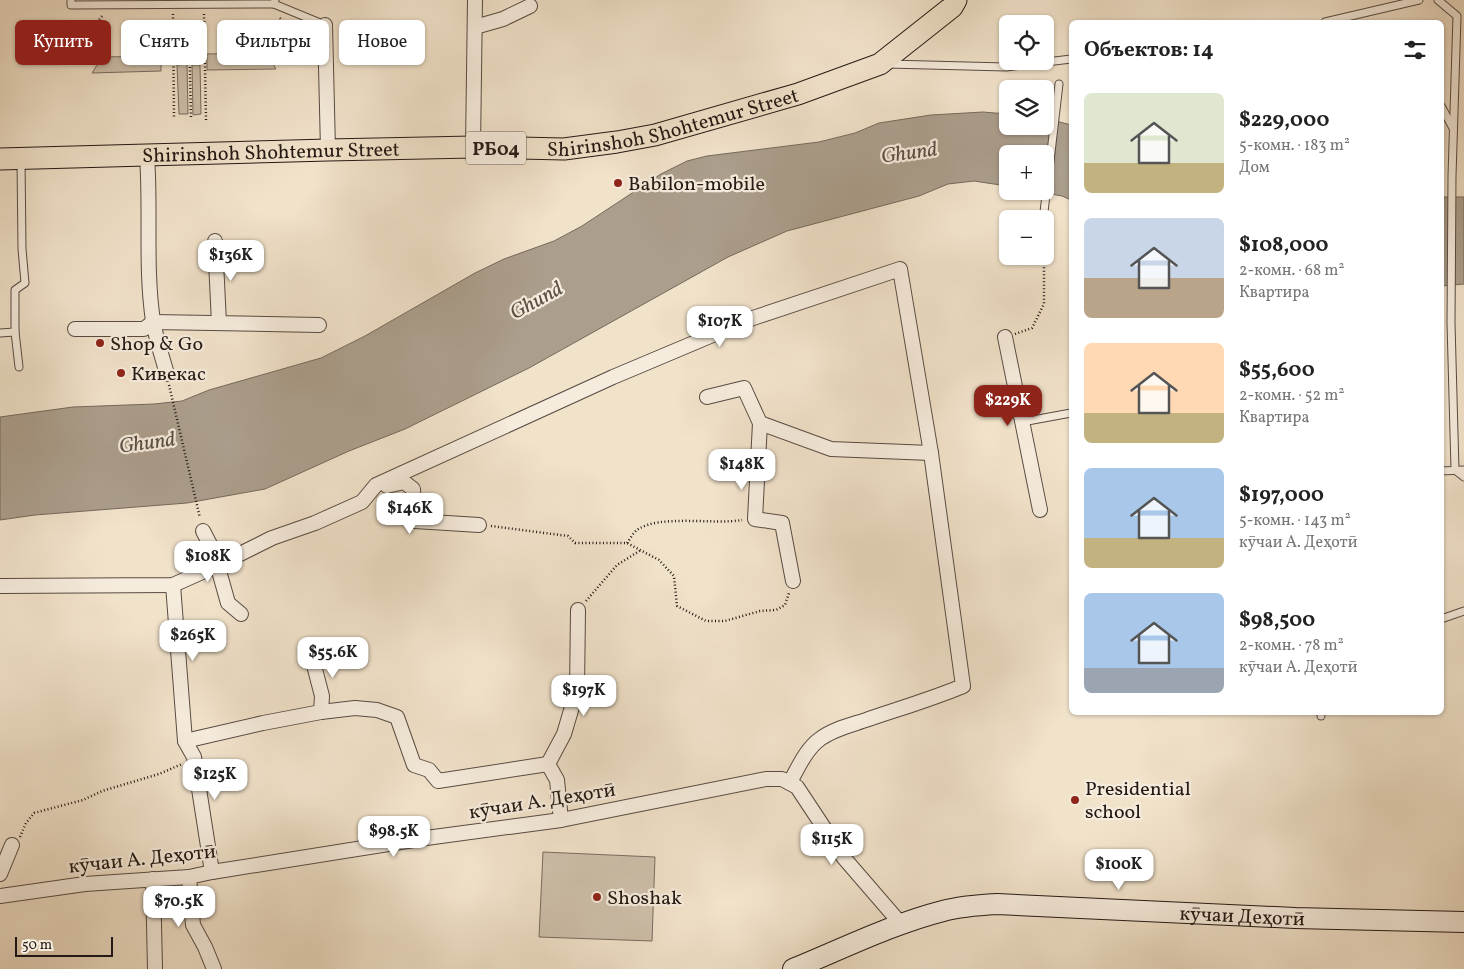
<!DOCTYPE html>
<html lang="ru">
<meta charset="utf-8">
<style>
body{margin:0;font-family:Vollkorn,serif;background:#f6f6f6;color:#222;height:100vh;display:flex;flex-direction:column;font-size:19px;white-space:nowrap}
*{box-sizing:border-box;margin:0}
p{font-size:16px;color:#767676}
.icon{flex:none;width:28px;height:28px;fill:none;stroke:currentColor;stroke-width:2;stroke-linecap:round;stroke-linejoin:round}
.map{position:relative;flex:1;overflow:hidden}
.side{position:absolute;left:1069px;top:20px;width:375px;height:695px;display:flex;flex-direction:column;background:#fff;border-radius:8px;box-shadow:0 1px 4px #0004}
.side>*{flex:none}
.guide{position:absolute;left:15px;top:20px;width:475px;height:45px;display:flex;gap:10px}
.buttons{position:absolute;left:999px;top:15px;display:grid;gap:10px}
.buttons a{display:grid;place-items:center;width:55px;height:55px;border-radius:8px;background:#fff;box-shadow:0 1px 4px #0004;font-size:25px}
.scale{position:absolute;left:15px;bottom:12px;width:98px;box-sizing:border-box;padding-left:5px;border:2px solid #241914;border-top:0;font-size:14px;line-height:18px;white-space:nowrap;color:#241914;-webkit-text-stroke:4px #f6ecdd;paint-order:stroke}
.price{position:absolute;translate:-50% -42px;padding:0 11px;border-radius:10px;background:#fff;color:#222;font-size:16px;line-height:32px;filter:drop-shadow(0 1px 2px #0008)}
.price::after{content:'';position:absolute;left:50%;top:30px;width:15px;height:11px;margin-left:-8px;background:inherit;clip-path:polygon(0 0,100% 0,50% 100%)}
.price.current{background:#8f2418;color:#fff}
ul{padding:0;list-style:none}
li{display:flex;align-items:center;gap:15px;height:125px;padding:0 15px}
li span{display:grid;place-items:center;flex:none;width:140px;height:100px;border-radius:8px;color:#555}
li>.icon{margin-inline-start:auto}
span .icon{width:60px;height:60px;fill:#fffc;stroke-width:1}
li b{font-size:21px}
h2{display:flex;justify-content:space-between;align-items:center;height:60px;padding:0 15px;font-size:21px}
.pill{padding:0 18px;border-radius:8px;background:#fff;box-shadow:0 1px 4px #0004;font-size:18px;line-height:45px}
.pill.current{background:#8f2418;color:#fff}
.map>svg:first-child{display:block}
.green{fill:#cec0ab;stroke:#796c60}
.water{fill:#ab9e8c;stroke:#75695c}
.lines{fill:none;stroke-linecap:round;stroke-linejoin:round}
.lane-casing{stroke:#574b42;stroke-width:9}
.street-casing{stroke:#574b42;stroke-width:16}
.secondary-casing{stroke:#241914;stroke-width:22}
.primary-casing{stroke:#241914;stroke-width:23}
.path{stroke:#241914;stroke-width:2.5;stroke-dasharray:1 2.5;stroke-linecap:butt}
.lane{stroke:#f6ecdd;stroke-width:7}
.street{stroke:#f6ecdd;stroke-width:14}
.secondary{stroke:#f6ecdd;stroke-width:20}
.primary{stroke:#f1e2ca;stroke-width:21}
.poi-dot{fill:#8f2418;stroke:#f6ecdd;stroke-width:2}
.labels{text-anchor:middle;stroke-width:4.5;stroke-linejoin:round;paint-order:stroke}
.shield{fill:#f6ecdd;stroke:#635850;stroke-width:1}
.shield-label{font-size:19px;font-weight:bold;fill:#241914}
.street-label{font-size:20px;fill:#241914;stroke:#f6ecdd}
.poi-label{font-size:20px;fill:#241914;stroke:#f6ecdd;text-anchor:start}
.water-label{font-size:21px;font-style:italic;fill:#5a4e44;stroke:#f6ecdd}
</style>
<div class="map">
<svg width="1464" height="969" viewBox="0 0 1464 969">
<rect width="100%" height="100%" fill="#f1e2ca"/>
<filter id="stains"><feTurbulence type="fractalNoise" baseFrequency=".004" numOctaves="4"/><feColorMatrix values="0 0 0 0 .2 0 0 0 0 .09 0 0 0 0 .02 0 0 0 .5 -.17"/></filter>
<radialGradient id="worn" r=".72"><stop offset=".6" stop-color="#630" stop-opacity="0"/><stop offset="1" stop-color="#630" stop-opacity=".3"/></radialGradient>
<g class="green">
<polygon points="266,53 276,69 207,70 207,54"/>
<polygon points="161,56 161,71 92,73 102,57"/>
<polygon points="187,64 188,114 179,114 177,65"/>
<polygon points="192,65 200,65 201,114 193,115"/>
<polygon points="543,852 655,857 652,941 539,937"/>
</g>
<g class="water">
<polygon points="983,112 1007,114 1008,126 1045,126 1045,118 1071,125 1071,200 1062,196 1034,191 1045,191 1045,154 1008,154 1007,186 974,181 948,184 919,196 787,231 728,257 529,368 405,429 349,451 265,489 187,503 35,515 0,520 0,417 73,407 154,404 182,401 209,390 321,358 365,336 475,273 504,259 554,241 582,226 661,174 687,161 707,156 819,142 855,133 879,123 931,115"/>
<polygon points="1441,197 1464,197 1464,284 1441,286"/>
</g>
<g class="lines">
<defs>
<g id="lane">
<polyline points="71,0 71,5 274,4"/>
<polyline points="275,0 274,4 325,25"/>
<polyline points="1438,0 1457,16 1452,176 1451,323 1455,470 1464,477"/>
<polyline points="1325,22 1419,0"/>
<polyline points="888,64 1006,67 1071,59"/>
<polyline points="1441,106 1453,128"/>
<polyline points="1044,212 1059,84"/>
<polyline points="0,333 15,332"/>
<polyline points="19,367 15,332 15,290 25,283 22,249 21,161"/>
<polyline points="1022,422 1071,413"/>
<polyline points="1441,471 1464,470"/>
<polyline points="1441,619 1464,611"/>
<polyline points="1321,716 1321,712"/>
</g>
<g id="street">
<polyline points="325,25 328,150"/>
<polyline points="475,27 503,19 530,6"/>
<polyline points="473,147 475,0"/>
<path d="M 147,156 C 151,211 145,267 153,321 C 156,339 162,356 167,374"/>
<polyline points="215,241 219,323"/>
<polyline points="75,329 144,329 153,322 319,325"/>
<polyline points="1005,337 1040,510"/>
<polyline points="707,397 744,388 760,423 755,519 782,523 793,581"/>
<polyline points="760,423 831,449 931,453"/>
<polyline points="387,486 404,482 413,489 415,521 479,525"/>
<polyline points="203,531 220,564 219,571 228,603 241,614"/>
<polyline points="173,585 185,741 194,757 212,872"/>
<path d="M 0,586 L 173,585 L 220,564 L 272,538 L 315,523 L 362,502 L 376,485 L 613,377 L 753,318 L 900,269 L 931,453 L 963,686 C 932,699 898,709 866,720 C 851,725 833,729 820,739 C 806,749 798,768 790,782"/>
<polyline points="310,650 322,696 321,712"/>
<polyline points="185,741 263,723 321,712 355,708 377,710 397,717 414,765 429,770 438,781 548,764"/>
<polyline points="561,820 557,780 548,764 564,734 577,690 578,610"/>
<polyline points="0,874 12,845"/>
<polyline points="189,877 193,925 205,947 214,969"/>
<polyline points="153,879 155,969"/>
<polyline points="0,896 85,884 189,877 212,872 426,838 561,820 766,779 782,779 797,787 844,858 901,924"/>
</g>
<g id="secondary">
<path id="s1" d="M 793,969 C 842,949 892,924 943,911 C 961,906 979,905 997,904 L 1295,918 L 1464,922"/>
</g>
<g id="primary">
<path id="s2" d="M 0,159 L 328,150 L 473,147 L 564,149 L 617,142 L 655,135 L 798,94 L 880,64 L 952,7 L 956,0"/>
</g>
</defs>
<use href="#lane" class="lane-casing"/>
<use href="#street" class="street-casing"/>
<use href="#secondary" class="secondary-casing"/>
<use href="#primary" class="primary-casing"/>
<g class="path">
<polyline points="173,14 174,118"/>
<polyline points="204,14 206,120"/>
<polyline points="280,18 312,51"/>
<polyline points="173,31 189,30"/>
<polyline points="88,33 103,15"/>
<polyline points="191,117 189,30 205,30"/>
<polyline points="1015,334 1032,328 1044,304 1044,256"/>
<polyline points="169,385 200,518"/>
<polyline points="491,526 568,536 575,543 627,543 659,560 674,576 677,606 706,621 725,621 760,611 776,610 785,605 789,593"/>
<path d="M 627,543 C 630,539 633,533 637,530 C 659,514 715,525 742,520"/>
<polyline points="586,601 617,565 641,550"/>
<polyline points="20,837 26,823 34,813 83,800 102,791 159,774 182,764"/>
</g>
<use href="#lane" class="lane"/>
<use href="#street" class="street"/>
<use href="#secondary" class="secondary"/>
<use href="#primary" class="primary"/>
</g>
<g class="poi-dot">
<circle cx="618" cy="183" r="5"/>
<circle cx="100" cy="343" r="5"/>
<circle cx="121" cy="373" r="5"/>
<circle cx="1075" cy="800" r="5"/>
<circle cx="597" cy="897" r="5"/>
</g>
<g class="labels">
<rect class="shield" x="466" y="131.5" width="60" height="33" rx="4"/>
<g class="shield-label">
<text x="496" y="155">РБ04</text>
</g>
<g class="street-label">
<text dy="7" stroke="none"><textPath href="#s2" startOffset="676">Shirinshoh Shohtemur Street</textPath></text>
<text dy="7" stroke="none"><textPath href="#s2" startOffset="271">Shirinshoh Shohtemur Street</textPath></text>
<text transform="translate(542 800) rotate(-9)" y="7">кӯчаи А. Деҳотӣ</text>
<text transform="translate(142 858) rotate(-6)" y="7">кӯчаи А. Деҳотӣ</text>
<text dy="7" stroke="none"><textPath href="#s1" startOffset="461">кӯчаи Деҳотӣ</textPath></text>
</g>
<g class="poi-label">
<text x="628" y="190">Babilon-mobile</text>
<text x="110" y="350">Shop &amp; Go</text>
<text x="131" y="380">Кивекас</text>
<text x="1085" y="795">Presidential<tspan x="1085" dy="23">school</tspan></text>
<text x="607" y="904">Shoshak</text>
</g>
<g class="water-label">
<text transform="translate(909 152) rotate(-8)" y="7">Ghund</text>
<text transform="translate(536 300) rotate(-29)" y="7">Ghund</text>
<text transform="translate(147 442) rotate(-8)" y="7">Ghund</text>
</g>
</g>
<rect width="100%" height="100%" filter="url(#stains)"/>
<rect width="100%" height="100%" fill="url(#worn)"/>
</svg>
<div class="buttons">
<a><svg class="icon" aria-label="locate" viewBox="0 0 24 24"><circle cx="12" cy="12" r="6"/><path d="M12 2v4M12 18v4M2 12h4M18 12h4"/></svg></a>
<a><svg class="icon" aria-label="layers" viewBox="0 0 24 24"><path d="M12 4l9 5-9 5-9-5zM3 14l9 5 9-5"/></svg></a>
<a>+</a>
<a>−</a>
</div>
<div class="scale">50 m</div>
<b class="price" style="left:231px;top:282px">$136K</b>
<b class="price" style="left:720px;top:348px">$107K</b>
<b class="price current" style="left:1008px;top:427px">$229K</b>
<b class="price" style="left:742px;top:491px">$148K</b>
<b class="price" style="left:410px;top:535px">$146K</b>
<b class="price" style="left:208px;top:583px">$108K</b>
<b class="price" style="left:193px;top:662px">$265K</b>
<b class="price" style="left:333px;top:679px">$55.6K</b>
<b class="price" style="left:584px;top:717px">$197K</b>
<b class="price" style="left:215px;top:801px">$125K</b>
<b class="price" style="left:394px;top:858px">$98.5K</b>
<b class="price" style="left:832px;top:866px">$115K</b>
<b class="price" style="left:1119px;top:891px">$100K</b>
<b class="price" style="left:179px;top:928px">$70.5K</b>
<div class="guide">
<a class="pill current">Купить</a>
<a class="pill">Снять</a>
<a class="pill">Фильтры</a>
<a class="pill">Новое</a>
</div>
<section class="side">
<h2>Объектов: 14<svg class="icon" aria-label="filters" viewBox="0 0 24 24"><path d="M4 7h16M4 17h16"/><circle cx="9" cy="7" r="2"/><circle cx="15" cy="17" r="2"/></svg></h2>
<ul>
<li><span style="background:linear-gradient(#dfe7d0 70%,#c2b280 0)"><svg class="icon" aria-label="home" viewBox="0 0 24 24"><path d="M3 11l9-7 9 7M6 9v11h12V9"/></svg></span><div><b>$229,000</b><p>5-комн. · 183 m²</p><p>Дом</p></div></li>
<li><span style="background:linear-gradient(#c9d6e8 60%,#b9a48a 0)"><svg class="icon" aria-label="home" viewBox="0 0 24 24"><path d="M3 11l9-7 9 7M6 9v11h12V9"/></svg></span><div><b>$108,000</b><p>2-комн. · 68 m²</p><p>Квартира</p></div></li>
<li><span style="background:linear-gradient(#ffd9b3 70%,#c2b280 0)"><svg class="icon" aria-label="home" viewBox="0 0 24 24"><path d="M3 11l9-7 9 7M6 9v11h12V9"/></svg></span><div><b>$55,600</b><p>2-комн. · 52 m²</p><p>Квартира</p></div></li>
<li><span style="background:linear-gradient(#a9c7e8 70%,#c2b280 0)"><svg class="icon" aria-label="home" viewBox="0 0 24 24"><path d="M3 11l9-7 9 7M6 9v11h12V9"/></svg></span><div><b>$197,000</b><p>5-комн. · 143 m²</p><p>кӯчаи А. Деҳотӣ</p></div></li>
<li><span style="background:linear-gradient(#a9c7e8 75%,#9aa5b1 0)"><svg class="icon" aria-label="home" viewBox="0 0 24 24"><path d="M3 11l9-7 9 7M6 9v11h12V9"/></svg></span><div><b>$98,500</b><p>2-комн. · 78 m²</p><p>кӯчаи А. Деҳотӣ</p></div></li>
</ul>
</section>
</div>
